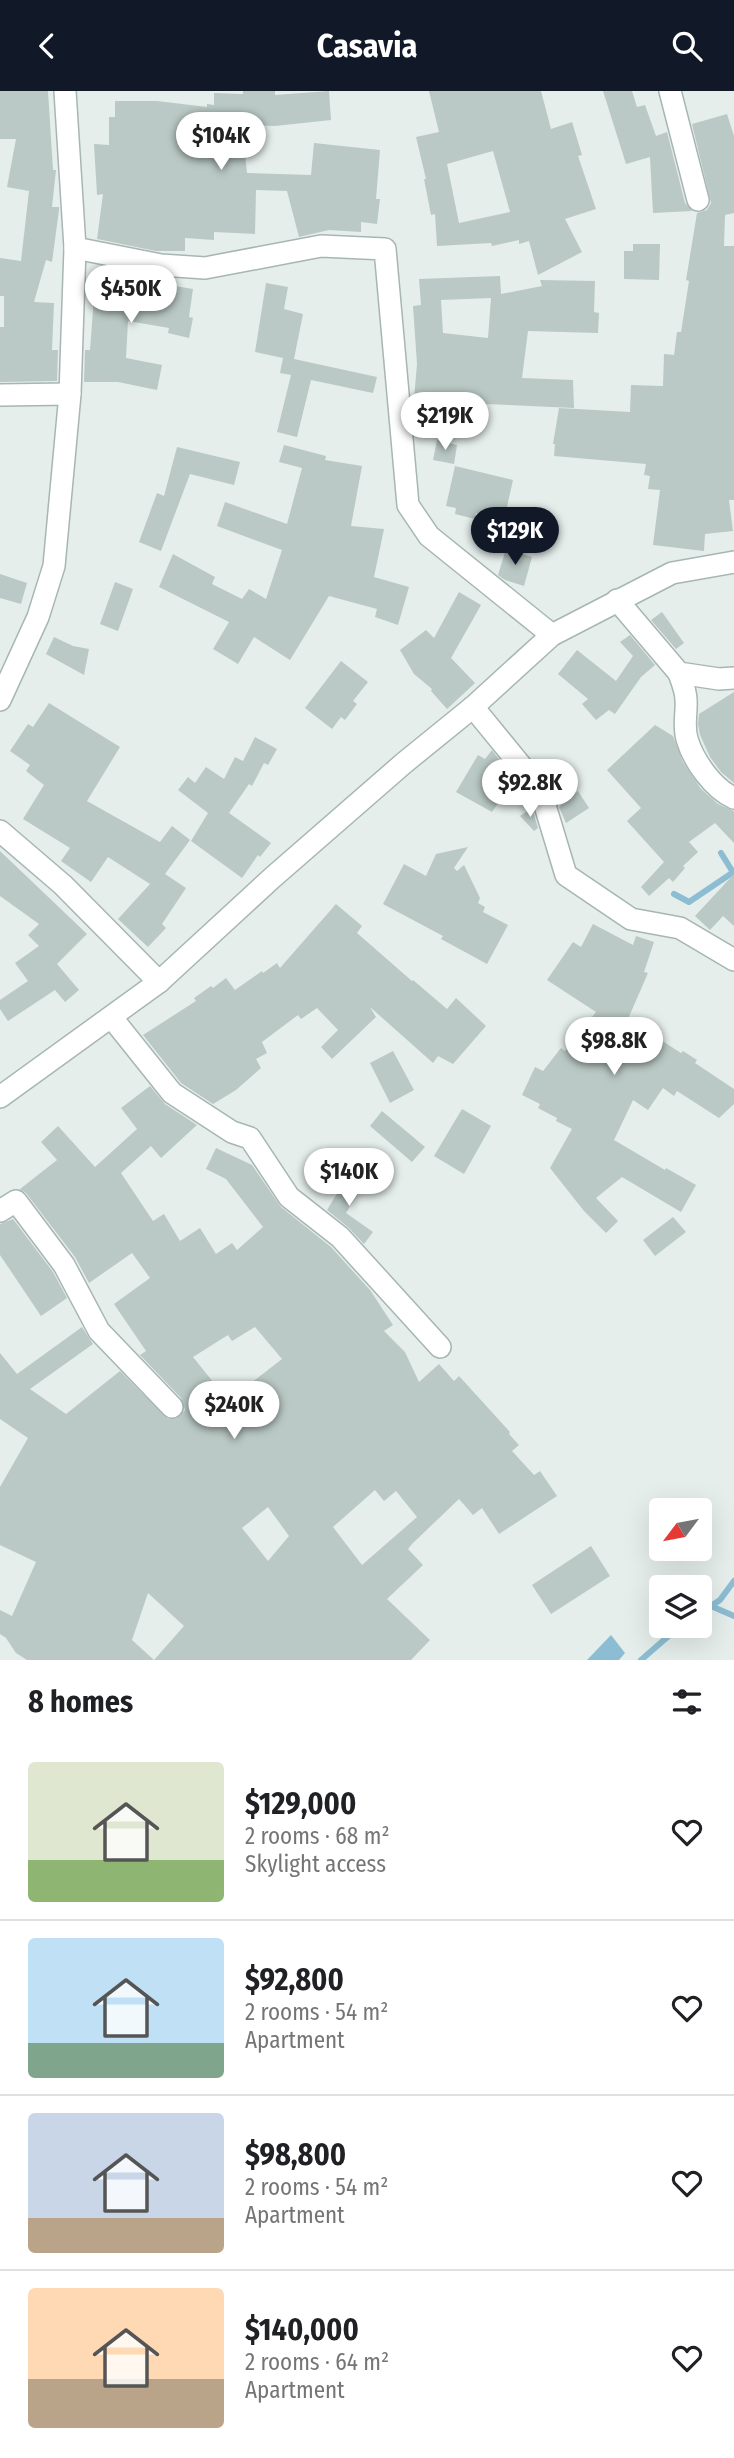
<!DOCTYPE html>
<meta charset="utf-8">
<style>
body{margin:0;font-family:"Fira Sans Condensed",sans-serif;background:#f2f2f2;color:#202124;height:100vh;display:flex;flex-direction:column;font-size:26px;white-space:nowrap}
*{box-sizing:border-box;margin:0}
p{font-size:23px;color:#757577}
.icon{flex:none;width:38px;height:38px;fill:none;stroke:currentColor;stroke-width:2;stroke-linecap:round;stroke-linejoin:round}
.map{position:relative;height:1569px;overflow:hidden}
.panel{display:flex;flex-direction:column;background:#fff;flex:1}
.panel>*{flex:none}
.needle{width:46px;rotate:238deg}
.buttons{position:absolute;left:649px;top:1407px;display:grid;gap:14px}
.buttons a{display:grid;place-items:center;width:63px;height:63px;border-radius:7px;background:#fff;box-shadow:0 7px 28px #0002;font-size:35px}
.price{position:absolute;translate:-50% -60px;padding:0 16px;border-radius:24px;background:#fff;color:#222;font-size:23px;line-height:46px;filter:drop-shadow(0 2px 4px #0008)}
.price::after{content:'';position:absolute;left:50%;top:42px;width:21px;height:16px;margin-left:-10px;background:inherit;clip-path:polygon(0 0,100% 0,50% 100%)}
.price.active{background:#111827;color:#fff}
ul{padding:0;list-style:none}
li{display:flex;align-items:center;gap:21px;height:175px;padding:0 28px}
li+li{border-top:2px solid #e0e0e0}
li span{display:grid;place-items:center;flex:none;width:196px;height:140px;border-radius:7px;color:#555}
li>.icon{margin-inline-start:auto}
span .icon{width:84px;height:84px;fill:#fffc;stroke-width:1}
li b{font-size:30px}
h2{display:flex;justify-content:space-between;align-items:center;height:84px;padding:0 28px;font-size:30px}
header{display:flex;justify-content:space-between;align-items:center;height:91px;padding:0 28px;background:#111827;color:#fff;font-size:32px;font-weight:700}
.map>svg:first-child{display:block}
.water{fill:#8dbdd3}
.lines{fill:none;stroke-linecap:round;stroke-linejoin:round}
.stream{stroke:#8dbdd3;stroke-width:6}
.building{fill:#bac9c5;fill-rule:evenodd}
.minor-casing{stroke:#a7b6b3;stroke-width:24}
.minor{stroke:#fff;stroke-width:21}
</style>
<header><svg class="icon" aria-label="back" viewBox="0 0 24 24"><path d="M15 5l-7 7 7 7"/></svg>Casavia<svg class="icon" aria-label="search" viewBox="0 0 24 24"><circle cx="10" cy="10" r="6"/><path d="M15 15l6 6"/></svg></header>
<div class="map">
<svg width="734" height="1569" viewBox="0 0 734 1569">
<rect width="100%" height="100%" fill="#e5eeeb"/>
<polygon class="water" points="611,1544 625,1562 619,1569 587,1569"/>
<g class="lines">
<g class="stream">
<polyline points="721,762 734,783"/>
<polyline points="674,803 689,811 732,782"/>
<polyline points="711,1515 734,1525"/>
<polyline points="700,1522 720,1509 734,1490"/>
<polyline points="641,1569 680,1535"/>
</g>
</g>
<g class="building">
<polygon points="0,0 48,0 53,79 56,79 52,116 59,116 59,119 52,171 46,169 34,211 54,212 52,259 58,259 57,290 0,291 0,236 4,236 4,205 0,205 0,167 21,170 29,100 7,96 16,48 0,48"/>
<polygon points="243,0 275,0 275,4 329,0 331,29 275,35 242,34 247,82 311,84 314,52 380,59 376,108 380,108 377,133 361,131 361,141 329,139 299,146 287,100 256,99 255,143 214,141 214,149 185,147 185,160 156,160 97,148 103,103 97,104 94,53 109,54 109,26 115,26 115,10 157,10 207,16 207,13 214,14 214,2 243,3"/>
<path d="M 429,0 L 541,0 L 551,38 L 572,31 L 582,64 L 578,65 L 596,118 L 565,128 L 582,161 L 538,184 L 529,150 L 519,153 L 519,149 L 492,155 L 491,152 L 437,155 L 435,123 L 431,124 L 424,88 L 426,88 L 416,46 L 439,41 ZM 493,60 L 510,121 L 459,132 L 447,73 Z"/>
<polygon points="603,0 632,0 637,16 645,14 656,45 667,41 685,112 692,120 653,122 650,66 626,73"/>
<polygon points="727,23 734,45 734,122 725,124 724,155 734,155 734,409 729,409 733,440 705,443 704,460 653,454 660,399 648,398 650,385 644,384 646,373 554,365 555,353 553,353 559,317 630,321 631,294 663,295 664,263 674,264 677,241 681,241 689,190 686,189 697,122 707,119 711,112 692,33"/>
<polygon points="633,153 660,153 659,189 624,188 624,160 633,160"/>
<polygon points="122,180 145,184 145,190 193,198 189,226 193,227 189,247 168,242 169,237 128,230 126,267 162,274 157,299 118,291 84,291 85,259 90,259 94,206 86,206 87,187 122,186"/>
<path d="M 500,185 L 501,203 L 542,195 L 540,189 L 595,190 L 594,221 L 599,222 L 598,242 L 528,240 L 522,287 L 573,289 L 574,317 L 485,313 L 484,322 L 467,318 L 468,314 L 414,308 L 417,273 L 413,215 L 421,214 L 419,188 ZM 491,207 L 488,247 L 443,242 L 441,209 Z"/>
<polygon points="266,192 288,196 284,218 303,223 294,268 377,286 373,302 311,289 297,346 277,341 291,284 280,282 283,267 255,261"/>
<polygon points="437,349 457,354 454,373 433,369"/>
<polygon points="284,354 326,365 325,369 362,375 351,435 384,438 374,486 409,496 398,534 375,526 377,518 329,505 290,569 254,546 238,573 213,558 229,531 159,496 173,463 215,486 212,493 242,508 249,498 266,508 282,459 217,435 225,411 287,433 302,377 279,371"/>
<polygon points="177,356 240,371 234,394 190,383 161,460 139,451 157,402 164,405"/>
<polygon points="455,375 513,389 504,429 476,422 475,428 455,423 456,417 446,415"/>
<polygon points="506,458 532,466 524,495 505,489 498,484"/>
<polygon points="0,483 27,492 21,513 0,507"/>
<polygon points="115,491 133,498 118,540 100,533"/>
<polygon points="459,501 481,514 451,567 475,592 447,618 431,600 432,598 414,583 400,559 426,539 434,547"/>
<polygon points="662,521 684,552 676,558 651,529"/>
<polygon points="630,544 655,574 641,586 615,623 609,619 596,629 582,613 588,608 558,583 577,559 616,590 633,565 620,551"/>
<polygon points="54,546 73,555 89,558 84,584 46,563"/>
<polygon points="341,570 368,591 353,610 357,613 345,629 341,626 332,638 305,617"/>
<polygon points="734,601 734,692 721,681 710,666 700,644 698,633 699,623"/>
<polygon points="49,612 120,656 87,710 160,751 172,735 190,749 165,783 186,797 162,833 166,837 148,856 118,828 150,793 108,766 91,791 61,770 70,757 23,728 44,694 26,680 30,674 10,660 28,633 33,636"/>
<polygon points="655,634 673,645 683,671 701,698 718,713 734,720 734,752 715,732 689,751 698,761 683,775 685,777 673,791 669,787 649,805 641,796 664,771 627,730 641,717 607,679"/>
<polygon points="255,646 277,658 268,674 264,672 252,695 249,693 229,722 271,752 260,766 258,764 242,787 191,750 208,722 178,699 188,686 195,692 206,676 224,688 235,666 243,670"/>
<polygon points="492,659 504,675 501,680 514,689 492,721 456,701 478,664 485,668"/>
<polygon points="578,700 589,717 566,732 559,716"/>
<polygon points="532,717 538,737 534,740 520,725"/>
<polygon points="468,756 454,777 457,780 464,774 480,807 478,812 485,816 483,821 508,834 487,873 441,848 443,845 383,813 404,773 426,785 436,763"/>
<polygon points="0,760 87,843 57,873 79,899 65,911 55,899 8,930 0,918 0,909 28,890 15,872 39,855 28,844 39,833 0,805"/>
<polygon points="734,783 734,835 723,825 710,839 695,825"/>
<polygon points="336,813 362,835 357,842 412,890 413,889 447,918 456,907 486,935 453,973 438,965 433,972 370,916 376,926 332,968 321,956 338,939 317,917 301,928 298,924 262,951 267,962 256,968 261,977 236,999 213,1013 181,992 143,944 196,910 194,907 211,895 213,897 226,887 235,899 262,880 263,882 277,872 280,877"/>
<polygon points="593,833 633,854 636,845 654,851 644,881 648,882 628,928 681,962 683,960 697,969 695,972 734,998 734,1013 719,1027 677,1000 674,1005 663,997 648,1019 633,1009 614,1049 665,1079 666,1077 696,1094 681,1121 622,1086 596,1107 618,1130 606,1142 584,1120 550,1077 572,1038 556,1030 557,1027 538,1017 540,1013 522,1004 535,976 543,980 561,957 565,960 596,921 547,889 573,851 581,856"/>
<polygon points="393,960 414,999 390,1012 370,972"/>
<path d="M 150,995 L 165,1013 L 197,1034 L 161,1067 L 151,1055 L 121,1082 L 153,1130 L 164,1123 L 180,1150 L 200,1137 L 216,1163 L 232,1152 L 237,1159 L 263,1136 L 226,1088 L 206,1078 L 216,1057 L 252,1074 L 281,1116 L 331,1156 L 370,1199 L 393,1234 L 384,1240 L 405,1261 L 419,1291 L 439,1273 L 454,1290 L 459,1285 L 510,1341 L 509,1343 L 519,1354 L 512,1360 L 534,1384 L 540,1380 L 557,1405 L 499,1443 L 482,1417 L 473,1424 L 459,1408 L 412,1453 L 408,1458 L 423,1474 L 387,1508 L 430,1549 L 411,1569 L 154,1569 L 184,1535 L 148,1502 L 132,1549 L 154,1569 L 27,1569 L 16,1562 L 6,1547 L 0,1543 L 0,1519 L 12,1525 L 36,1471 L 0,1454 L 0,1396 L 28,1347 L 0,1328 L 0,1262 L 17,1283 L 82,1236 L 93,1253 L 30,1298 L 66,1323 L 120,1280 L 168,1328 L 176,1328 L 185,1319 L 181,1307 L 140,1264 L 146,1260 L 114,1213 L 150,1187 L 132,1162 L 89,1192 L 75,1166 L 26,1102 L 20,1098 L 57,1069 L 41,1051 L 58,1035 L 95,1076 L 137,1038 L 121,1017 ZM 255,1236 L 282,1268 L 255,1289 L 226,1307 L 193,1266 L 228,1244 L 232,1250 ZM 375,1399 L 384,1410 L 396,1400 L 417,1426 L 362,1474 L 333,1436 ZM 268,1416 L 289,1445 L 268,1470 L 242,1437 Z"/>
<polygon points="462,1018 491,1035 464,1083 434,1065"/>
<polygon points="382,1020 425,1056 412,1071 370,1035"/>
<polygon points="349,1083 364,1093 346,1122 373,1141 364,1153 348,1136 327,1119"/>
<polygon points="673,1126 686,1141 655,1165 643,1149"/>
<polygon points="13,1128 53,1181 67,1207 41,1225 0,1164 0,1133"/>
<polygon points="591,1455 610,1485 551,1523 532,1494"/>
</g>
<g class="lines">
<defs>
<g id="minor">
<polyline points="670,0 698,109"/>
<polyline points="75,157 161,174 205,177 321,155 385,158 408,414 429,445 552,544"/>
<polyline points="0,304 70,303"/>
<polyline points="617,509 679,582 719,588 734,587"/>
<path d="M 679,582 C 682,591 686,600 686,609 C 687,622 683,634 687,648 C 693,669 713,698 734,707"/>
<polyline points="0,609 38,526 54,475 70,303 75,157 65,0"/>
<polyline points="473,616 540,698 566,784 631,828 680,837 734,869"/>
<polyline points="0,740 63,794 159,891"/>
<polyline points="112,927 172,1002 232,1041 250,1047 289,1106 340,1146 440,1256"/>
<polyline points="0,1006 159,891 272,787 404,672 473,616 552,544 672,482 734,471"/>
<polyline points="0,1120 16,1110 64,1174 99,1240 172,1316"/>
</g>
</defs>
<use href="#minor" class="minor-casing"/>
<use href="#minor" class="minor"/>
</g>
</svg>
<div class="buttons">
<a><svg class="needle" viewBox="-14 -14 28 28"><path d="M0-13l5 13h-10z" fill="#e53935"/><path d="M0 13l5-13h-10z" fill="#757577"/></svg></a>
<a><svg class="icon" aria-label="layers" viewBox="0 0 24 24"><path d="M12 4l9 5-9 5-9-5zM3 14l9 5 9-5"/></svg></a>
</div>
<b class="price" style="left:221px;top:81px">$104K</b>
<b class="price" style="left:131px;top:234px">$450K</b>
<b class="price" style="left:445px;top:361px">$219K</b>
<b class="price active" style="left:515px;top:476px">$129K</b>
<b class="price" style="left:530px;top:728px">$92.8K</b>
<b class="price" style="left:614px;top:986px">$98.8K</b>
<b class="price" style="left:349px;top:1117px">$140K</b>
<b class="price" style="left:234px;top:1350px">$240K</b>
</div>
<section class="panel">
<h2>8 homes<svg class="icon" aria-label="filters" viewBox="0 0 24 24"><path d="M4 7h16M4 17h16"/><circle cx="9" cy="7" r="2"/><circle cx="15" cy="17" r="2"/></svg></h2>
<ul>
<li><span style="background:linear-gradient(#dfe7d0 70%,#8fb573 0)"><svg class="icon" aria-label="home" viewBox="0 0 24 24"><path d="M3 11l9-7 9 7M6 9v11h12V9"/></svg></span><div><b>$129,000</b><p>2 rooms · 68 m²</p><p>Skylight access</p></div><svg class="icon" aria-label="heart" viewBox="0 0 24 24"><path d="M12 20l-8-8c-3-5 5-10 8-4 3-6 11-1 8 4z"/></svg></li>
<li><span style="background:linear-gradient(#bfe0f5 75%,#7fa58c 0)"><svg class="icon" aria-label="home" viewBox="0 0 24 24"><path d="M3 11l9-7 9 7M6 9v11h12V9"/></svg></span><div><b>$92,800</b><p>2 rooms · 54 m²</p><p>Apartment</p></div><svg class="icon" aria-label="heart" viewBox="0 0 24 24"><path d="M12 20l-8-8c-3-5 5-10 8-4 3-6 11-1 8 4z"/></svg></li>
<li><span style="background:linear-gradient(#c9d6e8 75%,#b9a48a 0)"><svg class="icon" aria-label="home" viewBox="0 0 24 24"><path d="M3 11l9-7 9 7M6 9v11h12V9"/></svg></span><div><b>$98,800</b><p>2 rooms · 54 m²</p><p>Apartment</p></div><svg class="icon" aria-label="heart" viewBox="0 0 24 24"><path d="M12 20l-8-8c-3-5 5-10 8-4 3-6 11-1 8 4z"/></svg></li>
<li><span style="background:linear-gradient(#ffd9b3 65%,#b9a48a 0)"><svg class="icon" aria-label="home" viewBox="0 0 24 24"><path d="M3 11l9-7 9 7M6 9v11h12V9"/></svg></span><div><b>$140,000</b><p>2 rooms · 64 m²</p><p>Apartment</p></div><svg class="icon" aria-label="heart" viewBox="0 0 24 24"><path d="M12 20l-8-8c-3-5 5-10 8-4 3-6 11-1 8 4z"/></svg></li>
</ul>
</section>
